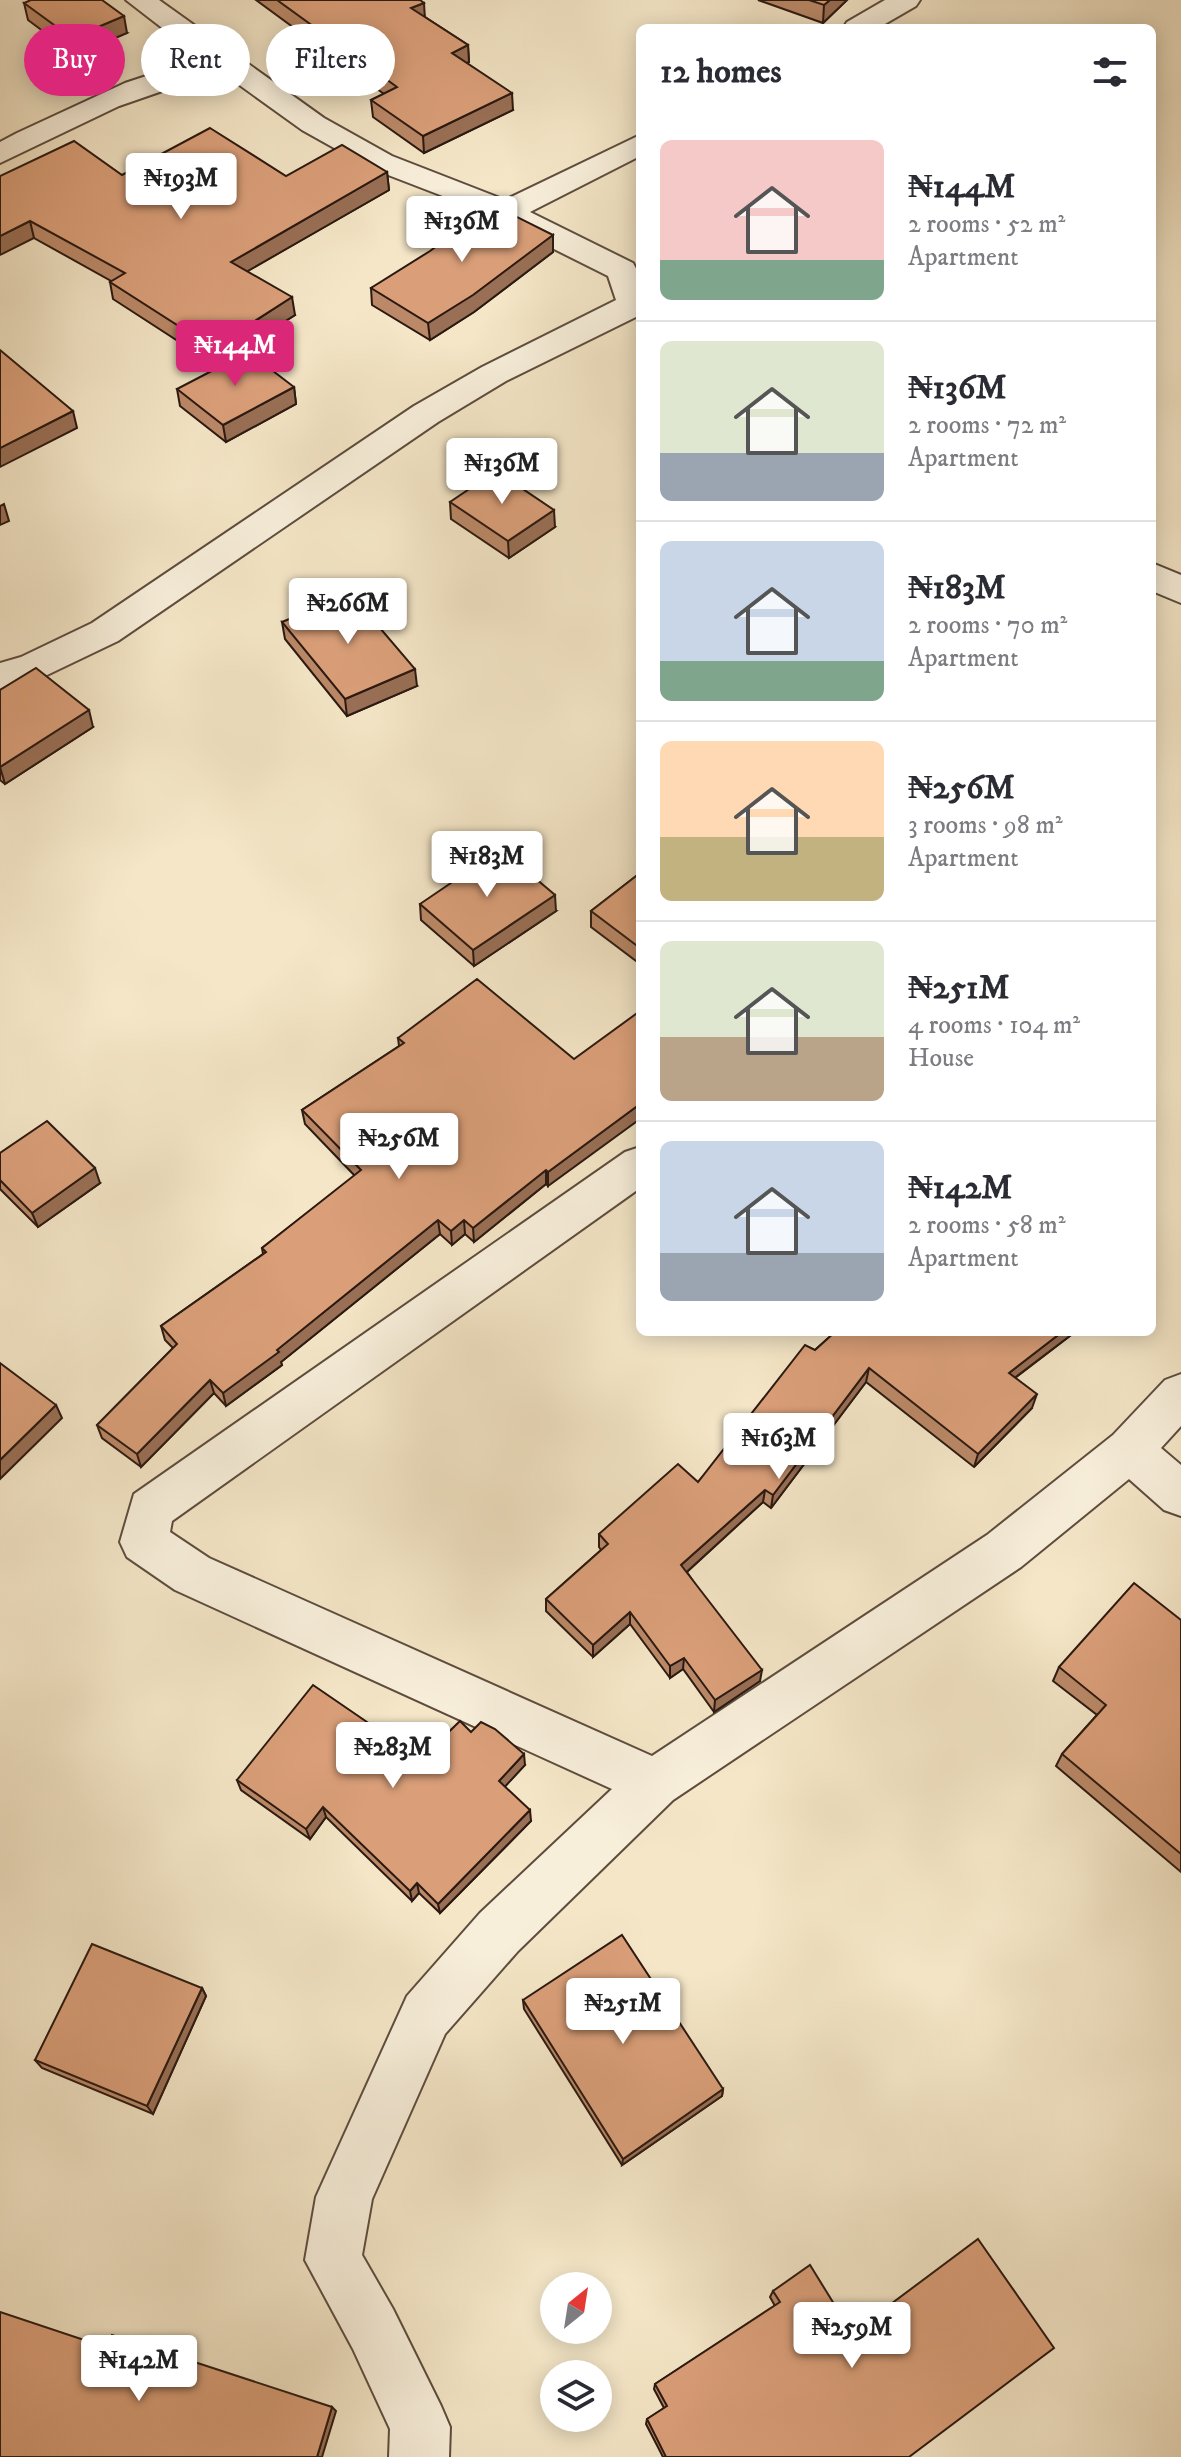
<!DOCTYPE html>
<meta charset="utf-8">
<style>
body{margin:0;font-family:"IM FELL DW Pica",serif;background:#f2f2f3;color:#2b2b33;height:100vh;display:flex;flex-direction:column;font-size:30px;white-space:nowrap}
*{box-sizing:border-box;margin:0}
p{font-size:26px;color:#7c7c81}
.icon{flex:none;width:44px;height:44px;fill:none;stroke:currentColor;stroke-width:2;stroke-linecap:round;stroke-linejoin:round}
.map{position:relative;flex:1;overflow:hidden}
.side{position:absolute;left:636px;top:24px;width:520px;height:1312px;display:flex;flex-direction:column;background:#fff;border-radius:12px;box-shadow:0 4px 20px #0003}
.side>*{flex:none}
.banner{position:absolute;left:24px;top:24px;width:492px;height:72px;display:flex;gap:16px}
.needle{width:52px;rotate:30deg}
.fabs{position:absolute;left:540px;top:2272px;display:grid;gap:16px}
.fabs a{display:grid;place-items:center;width:72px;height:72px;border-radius:50%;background:#fff;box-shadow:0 4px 20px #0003;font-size:40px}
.price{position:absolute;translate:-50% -68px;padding:0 18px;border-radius:8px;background:#fff;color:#222;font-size:26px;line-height:52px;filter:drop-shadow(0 2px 4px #0008)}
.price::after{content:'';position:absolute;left:50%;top:48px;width:24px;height:18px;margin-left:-12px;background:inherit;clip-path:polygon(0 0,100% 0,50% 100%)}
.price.active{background:#db2777;color:#fff}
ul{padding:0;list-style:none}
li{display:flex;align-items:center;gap:24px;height:200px;padding:0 24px}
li+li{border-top:2px solid #e1e1e2}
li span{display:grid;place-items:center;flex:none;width:224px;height:160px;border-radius:12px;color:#555}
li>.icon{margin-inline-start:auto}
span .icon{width:96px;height:96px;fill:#fffc;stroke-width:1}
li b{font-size:34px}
h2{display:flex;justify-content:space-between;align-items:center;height:96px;padding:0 24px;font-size:34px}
.tag{padding:0 28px;border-radius:36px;background:#fff;box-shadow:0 4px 20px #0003;font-size:28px;line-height:72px}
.tag.active{background:#db2777;color:#fff}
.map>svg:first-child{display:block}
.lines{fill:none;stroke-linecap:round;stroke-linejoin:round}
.street-casing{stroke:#5d4c3e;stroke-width:4}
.street{fill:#f8efdb;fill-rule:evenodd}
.wall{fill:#bb8968;stroke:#2b1911;stroke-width:2}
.shaded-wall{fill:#996f55;stroke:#2b1911;stroke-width:2}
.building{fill:#da9f79;stroke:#2b1911;stroke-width:2}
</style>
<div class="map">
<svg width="1181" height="2457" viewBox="0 0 1181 2457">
<rect width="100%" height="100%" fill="#f4e6c7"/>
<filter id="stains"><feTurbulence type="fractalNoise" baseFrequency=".0025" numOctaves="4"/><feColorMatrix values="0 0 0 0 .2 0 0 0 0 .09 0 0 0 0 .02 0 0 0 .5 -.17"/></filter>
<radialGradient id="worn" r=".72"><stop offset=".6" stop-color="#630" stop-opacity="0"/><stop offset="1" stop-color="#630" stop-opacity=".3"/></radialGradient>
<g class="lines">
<defs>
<g id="street">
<polygon points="126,0 159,0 324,118 392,156 505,200 640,135 640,156 530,212 633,263 640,276 640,315 506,381 438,422 118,641 47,675 0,689 0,663 21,657 92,623 414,406 482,367 616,300 608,276 466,205 370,168 302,130 220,71 119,106 0,163 0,142 17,133 125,83 201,58"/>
<polygon points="885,0 920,0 916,6 878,28 843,28 847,22"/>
<polygon points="1152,563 1181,575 1181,603 1152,591"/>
<polygon points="640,1147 640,1188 172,1521 170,1532 209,1558 652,1756 987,1535 1113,1435 1165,1380 1181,1374 1181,1426 1161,1448 1181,1465 1181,1516 1164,1510 1129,1479 1021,1567 673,1800 518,1951 445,2034 372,2199 362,2255 393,2309 441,2406 450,2427 449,2457 389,2457 390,2429 353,2349 305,2260 316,2197 407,1996 480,1913 612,1789 175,1590 127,1557 120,1542 134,1494 625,1152"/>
</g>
</defs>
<use href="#street" class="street-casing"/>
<use href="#street" class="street"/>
</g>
<g class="wall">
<polygon points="256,0 420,0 425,17 468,45 469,62 467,63 513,110 424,153 373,117 371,100 384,94"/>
<polygon points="758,0 847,0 823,23"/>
<polygon points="24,3 127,33 75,55 28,20"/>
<polygon points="387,172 389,190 247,271 295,315 215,365 113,299 110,282 111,281 34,238 0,176 286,176"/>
<polygon points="553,235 553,252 474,312 430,340 372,305 371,288"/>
<polygon points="294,387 296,404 226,442 180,406 177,389"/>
<polygon points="450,502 555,527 509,558 451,519"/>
<polygon points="282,622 417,686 347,716 285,639"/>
<polygon points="0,690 93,727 5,784 0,780"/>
<polygon points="640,873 640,964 591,927 591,911"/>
<polygon points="420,904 556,911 474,966 421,920"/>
<polygon points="398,1038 574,1059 548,1186 546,1184 474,1242 465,1234 452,1245 440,1234 281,1362 282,1365 226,1406 214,1393 141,1467 102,1438 97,1425 173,1348 165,1340 161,1326 263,1254 262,1248 355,1176 305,1124 302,1110 399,1046"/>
<polygon points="0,1153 100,1183 38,1227 0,1189"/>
<polygon points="835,1332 1075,1332 1015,1378 1032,1408 974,1467 866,1382 771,1508 763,1502 687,1572 760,1681 714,1712 683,1669 670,1678 630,1624 593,1657 546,1611 546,1599 601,1550 599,1547 599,1534 698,1482 815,1350"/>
<polygon points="1181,1620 1181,1872 1056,1766 1062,1754 1097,1715 1053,1681 1059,1667"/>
<polygon points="471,1732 525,1765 504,1787 531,1821 440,1913 419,1893 412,1901 326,1817 310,1839 241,1790 237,1780 421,1759"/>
<polygon points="202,1988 206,1996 153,2114 42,2068 35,2060"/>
<polygon points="523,2000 723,2089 722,2096 622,2165 524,2009"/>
<polygon points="773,2291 909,2457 663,2457 646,2424 647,2419 664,2408 654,2389 655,2384 775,2306 770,2297"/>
</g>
<g class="shaded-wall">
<polygon points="830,0 847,0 823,23 824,5"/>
<polygon points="424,3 425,20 411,8"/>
<polygon points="124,16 127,33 75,55 72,38"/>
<polygon points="468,45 469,62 453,70 452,53"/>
<polygon points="512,93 513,110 424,153 423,136"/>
<polygon points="387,172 389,190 234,279 231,262"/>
<polygon points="30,221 34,238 0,255 0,236"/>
<polygon points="553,235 553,252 474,312 430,340 428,323"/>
<polygon points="292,297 295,315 215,365 213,348"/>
<polygon points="294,387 296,404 226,442 223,425"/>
<polygon points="73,411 77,428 0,467 0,448"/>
<polygon points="4,504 9,521 0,525 0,506"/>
<polygon points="554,510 555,527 509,558 508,541"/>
<polygon points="415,669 417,686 347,716 345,699"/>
<polygon points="89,710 93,727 5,784 0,767"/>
<polygon points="555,895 556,911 474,966 473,950"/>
<polygon points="640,1104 640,1119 548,1186 548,1172"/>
<polygon points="95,1168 100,1183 38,1227 32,1213"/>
<polygon points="546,1170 546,1184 474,1242 473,1228"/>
<polygon points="438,1220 440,1234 281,1362 282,1365 226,1406 223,1393"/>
<polygon points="464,1220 465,1234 452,1245 451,1231"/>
<polygon points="1062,1332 1075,1332 1004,1386 1009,1373"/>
<polygon points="869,1368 866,1382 771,1508 773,1495"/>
<polygon points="210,1380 214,1393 141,1467 137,1454"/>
<polygon points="1037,1394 1032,1408 974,1467 978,1454"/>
<polygon points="56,1405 62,1418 0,1479 0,1460"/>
<polygon points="765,1490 763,1502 680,1578 681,1565"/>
<polygon points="630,1612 630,1624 593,1657 593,1645"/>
<polygon points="684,1658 683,1669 670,1678 670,1666"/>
<polygon points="762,1670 760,1681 714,1712 715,1700"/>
<polygon points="524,1754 525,1765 500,1792 499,1781"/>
<polygon points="323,1807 326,1817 310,1839 306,1829"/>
<polygon points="530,1810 531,1821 440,1913 438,1904"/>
<polygon points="417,1883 419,1893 412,1901 410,1891"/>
<polygon points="202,1988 206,1996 153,2114 147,2106"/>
<polygon points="723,2089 722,2096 622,2165 623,2159"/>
<polygon points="332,2407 336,2411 322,2457 317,2457"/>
</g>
<g class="building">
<polygon points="31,0 102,0 124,16 72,38 24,3"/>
<polygon points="277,0 420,0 424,3 411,8 468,45 452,53 512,93 423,136 371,100 397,87"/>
<polygon points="809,0 830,0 824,5"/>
<polygon points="210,128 286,176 342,145 387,172 231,262 292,297 213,348 110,282 125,273 30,221 0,236 0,176 74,141 122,175"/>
<polygon points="493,205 553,235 473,295 428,323 371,288 430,251"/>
<polygon points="0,350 73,411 0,448"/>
<polygon points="248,352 294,387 223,425 177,389"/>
<polygon points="496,471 554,510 508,541 450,502"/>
<polygon points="351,594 415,669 345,699 282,622"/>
<polygon points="36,668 89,710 0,767 0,690"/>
<polygon points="501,849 555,895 473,950 420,904"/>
<polygon points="640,873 640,948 591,911"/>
<polygon points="477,979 574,1059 640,1011 640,1104 548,1172 546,1170 473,1228 464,1220 451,1231 438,1220 277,1350 279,1352 223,1393 210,1380 137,1454 97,1425 177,1344 161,1326 266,1252 262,1248 361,1170 302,1110 404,1043 398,1038"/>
<polygon points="47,1121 95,1168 32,1213 0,1180 0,1153"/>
<polygon points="835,1332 1062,1332 1009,1373 1037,1394 978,1454 869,1368 773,1495 765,1490 681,1565 762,1670 715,1700 684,1658 670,1666 630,1612 593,1645 546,1599 608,1544 599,1534 678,1464 698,1482 805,1345 815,1350"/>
<polygon points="0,1363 56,1405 0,1460"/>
<polygon points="1134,1583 1181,1620 1181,1854 1062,1754 1106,1705 1059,1667"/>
<polygon points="313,1685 421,1759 460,1721 471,1732 481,1722 495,1729 524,1754 499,1781 530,1810 438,1904 417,1883 410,1891 323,1807 306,1829 237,1780"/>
<polygon points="622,1935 723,2089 623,2159 523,2000"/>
<polygon points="92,1944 202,1988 147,2106 35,2060"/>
<polygon points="978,2239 1054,2348 909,2457 666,2457 647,2419 667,2406 655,2384 780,2302 773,2291 810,2265 852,2333"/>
<polygon points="0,2312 108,2348 112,2335 332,2407 317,2457 0,2457"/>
</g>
<rect width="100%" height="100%" filter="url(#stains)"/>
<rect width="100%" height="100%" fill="url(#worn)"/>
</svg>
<div class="fabs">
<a><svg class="needle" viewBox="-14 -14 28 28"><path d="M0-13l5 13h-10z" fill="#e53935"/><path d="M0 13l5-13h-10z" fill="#7c7c81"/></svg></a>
<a><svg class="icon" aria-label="layers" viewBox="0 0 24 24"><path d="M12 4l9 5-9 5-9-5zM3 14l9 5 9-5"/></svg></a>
</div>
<b class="price" style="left:181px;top:221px">₦193M</b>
<b class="price" style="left:462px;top:264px">₦136M</b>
<b class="price active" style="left:235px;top:388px">₦144M</b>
<b class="price" style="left:502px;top:506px">₦136M</b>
<b class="price" style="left:348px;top:646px">₦266M</b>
<b class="price" style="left:487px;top:899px">₦183M</b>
<b class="price" style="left:399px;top:1181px">₦256M</b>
<b class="price" style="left:779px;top:1481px">₦163M</b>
<b class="price" style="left:393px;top:1790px">₦283M</b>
<b class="price" style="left:623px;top:2046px">₦251M</b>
<b class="price" style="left:852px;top:2370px">₦259M</b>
<b class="price" style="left:139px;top:2403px">₦142M</b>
<div class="banner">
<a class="tag active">Buy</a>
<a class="tag">Rent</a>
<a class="tag">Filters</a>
</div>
<section class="side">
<h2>12 homes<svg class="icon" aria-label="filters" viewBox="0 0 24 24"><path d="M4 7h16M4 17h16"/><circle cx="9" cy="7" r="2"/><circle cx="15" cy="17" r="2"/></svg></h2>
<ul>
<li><span style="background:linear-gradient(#f6c9c9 75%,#7fa58c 0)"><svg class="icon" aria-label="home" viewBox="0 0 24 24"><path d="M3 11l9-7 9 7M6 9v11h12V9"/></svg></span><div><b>₦144M</b><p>2 rooms · 52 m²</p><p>Apartment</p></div></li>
<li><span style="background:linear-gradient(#dfe7d0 70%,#9aa5b1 0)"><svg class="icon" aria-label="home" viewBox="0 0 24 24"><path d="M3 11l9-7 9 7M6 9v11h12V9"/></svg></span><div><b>₦136M</b><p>2 rooms · 72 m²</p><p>Apartment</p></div></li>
<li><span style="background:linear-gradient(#c9d6e8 75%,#7fa58c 0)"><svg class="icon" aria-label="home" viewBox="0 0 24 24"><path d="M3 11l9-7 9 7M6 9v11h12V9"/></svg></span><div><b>₦183M</b><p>2 rooms · 70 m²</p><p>Apartment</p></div></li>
<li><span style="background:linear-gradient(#ffd9b3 60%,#c2b280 0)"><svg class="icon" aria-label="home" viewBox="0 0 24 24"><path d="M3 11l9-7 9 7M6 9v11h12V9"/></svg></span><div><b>₦256M</b><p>3 rooms · 98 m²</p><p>Apartment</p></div></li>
<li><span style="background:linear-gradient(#dfe7d0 60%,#b9a48a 0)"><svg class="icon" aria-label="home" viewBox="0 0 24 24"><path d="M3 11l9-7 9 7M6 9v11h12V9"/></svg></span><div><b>₦251M</b><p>4 rooms · 104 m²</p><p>House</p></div></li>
<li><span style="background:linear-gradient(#c9d6e8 70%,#9aa5b1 0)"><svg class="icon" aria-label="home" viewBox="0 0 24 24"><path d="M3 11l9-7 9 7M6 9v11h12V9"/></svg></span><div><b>₦142M</b><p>2 rooms · 58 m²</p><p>Apartment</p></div></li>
</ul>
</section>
</div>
